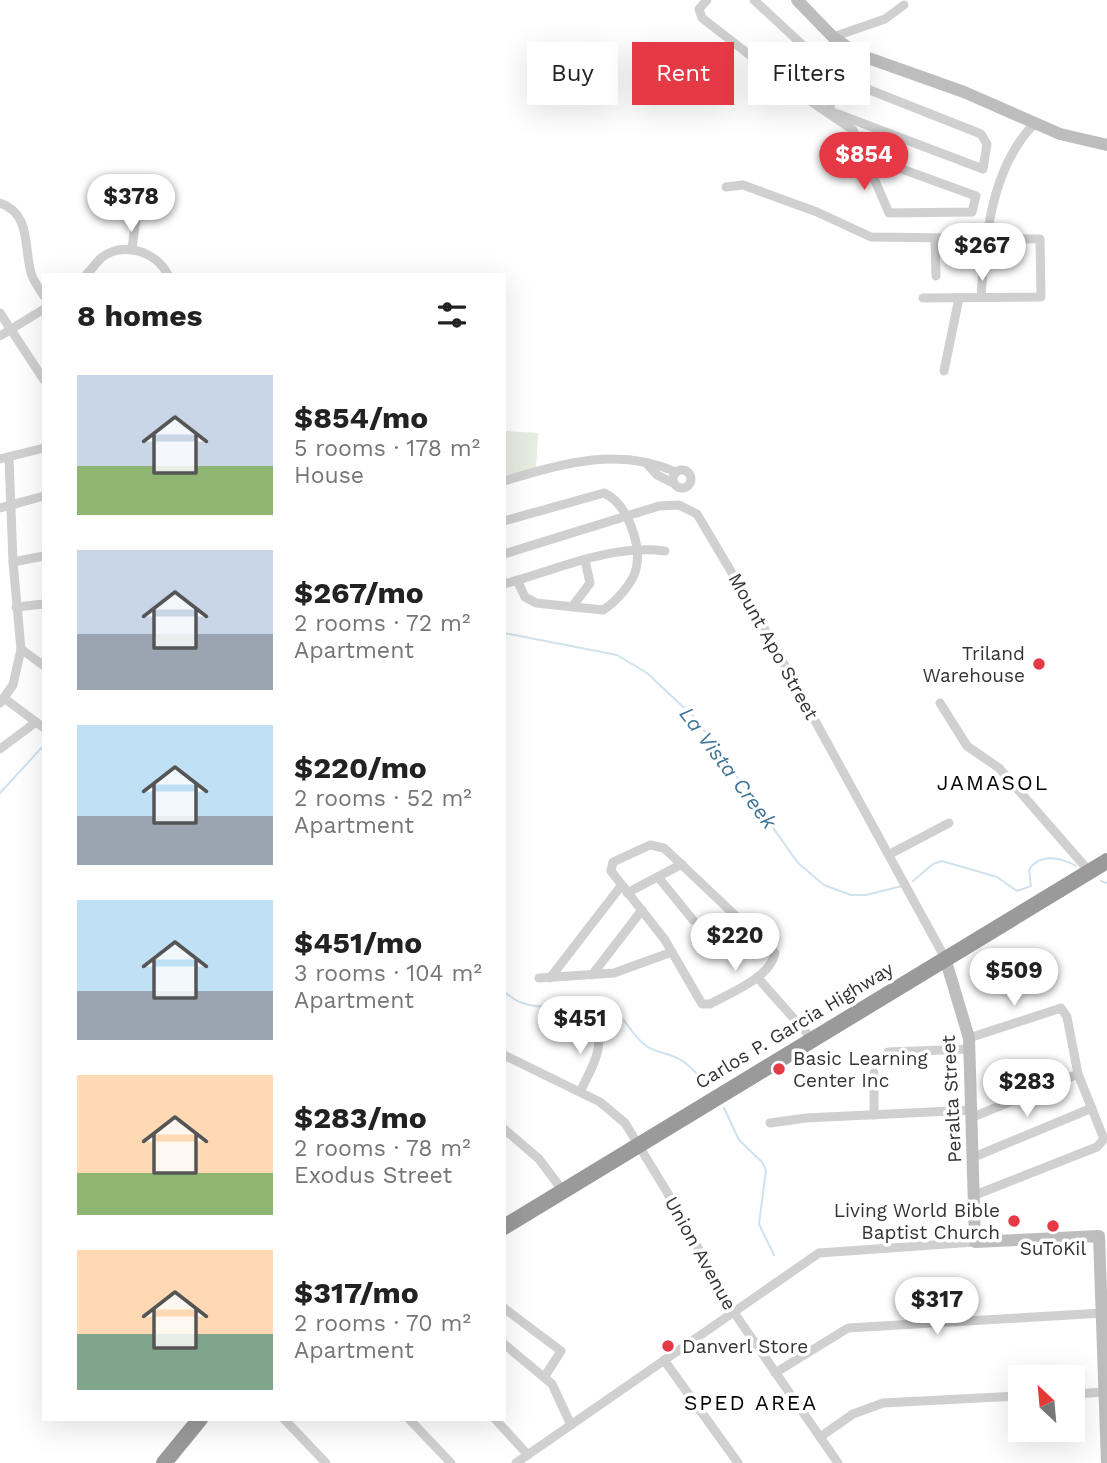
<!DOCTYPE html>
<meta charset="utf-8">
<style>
body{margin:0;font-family:"Work Sans",sans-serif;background:#f2f2f2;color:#222;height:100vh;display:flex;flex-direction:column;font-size:26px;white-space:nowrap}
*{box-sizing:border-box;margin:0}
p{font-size:23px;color:#767676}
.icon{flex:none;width:38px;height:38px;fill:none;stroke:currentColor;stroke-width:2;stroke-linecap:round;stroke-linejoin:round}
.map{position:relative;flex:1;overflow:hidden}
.side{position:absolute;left:42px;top:273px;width:464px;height:1148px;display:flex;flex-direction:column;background:#fff;border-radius:0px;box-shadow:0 7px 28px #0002}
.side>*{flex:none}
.guide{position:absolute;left:527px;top:42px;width:474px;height:63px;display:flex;gap:14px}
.needle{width:46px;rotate:334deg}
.controls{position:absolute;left:1008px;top:1365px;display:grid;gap:14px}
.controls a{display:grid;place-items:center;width:77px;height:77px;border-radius:0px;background:#fff;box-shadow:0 7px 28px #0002;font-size:35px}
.price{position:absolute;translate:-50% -60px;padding:0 16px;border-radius:24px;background:#fff;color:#222;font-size:23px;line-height:46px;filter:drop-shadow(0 2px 4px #0008)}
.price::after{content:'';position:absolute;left:50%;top:42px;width:21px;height:16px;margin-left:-10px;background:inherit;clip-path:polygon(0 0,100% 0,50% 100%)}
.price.current{background:#e63946;color:#fff}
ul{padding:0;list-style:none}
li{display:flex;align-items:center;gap:21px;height:175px;padding:0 35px}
li span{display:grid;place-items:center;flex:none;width:196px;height:140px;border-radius:0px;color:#555}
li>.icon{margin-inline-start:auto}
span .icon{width:84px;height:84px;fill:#fffc;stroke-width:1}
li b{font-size:30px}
h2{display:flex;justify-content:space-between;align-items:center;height:84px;padding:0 35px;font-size:30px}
.chip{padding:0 24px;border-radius:0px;background:#fff;box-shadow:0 7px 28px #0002;font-size:24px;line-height:63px}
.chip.current{background:#e63946;color:#fff}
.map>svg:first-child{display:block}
.green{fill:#e6ecdf}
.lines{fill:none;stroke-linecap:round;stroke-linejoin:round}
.stream{stroke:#cfe2ee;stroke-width:2}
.street{stroke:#d0d0d0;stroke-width:9}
.secondary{stroke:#bdbdbd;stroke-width:12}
.highway{stroke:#9a9a9a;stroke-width:16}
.poi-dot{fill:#e63946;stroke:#fff;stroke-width:2.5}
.labels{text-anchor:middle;stroke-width:7;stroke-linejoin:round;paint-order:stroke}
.street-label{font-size:19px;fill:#333;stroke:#fff}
.poi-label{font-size:19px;fill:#333;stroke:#fff;text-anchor:end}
.water-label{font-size:21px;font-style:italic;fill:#3f7597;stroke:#fff}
.neighbourhood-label{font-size:21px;letter-spacing:2px;fill:#000;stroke:#fff}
</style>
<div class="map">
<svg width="1107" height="1463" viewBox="0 0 1107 1463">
<rect width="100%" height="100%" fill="#fff"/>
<polygon class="green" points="504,431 538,433 536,469 504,477"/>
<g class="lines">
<g class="stream">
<polyline points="504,633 617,655 647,673 696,719 798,863 824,885 851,895 866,895 902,886"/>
<polyline points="0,793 44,745"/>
<path d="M 913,881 L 933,864 L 942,861 L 997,877 L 1017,891 L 1031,886 L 1029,870 C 1039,853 1061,857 1076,866"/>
<polyline points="1101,881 1107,883"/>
<path d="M 504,991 C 531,1019 568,999 598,1004 C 623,1008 627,1031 645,1045 C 655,1053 665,1052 675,1057 C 689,1063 698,1075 707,1086"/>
<polyline points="724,1108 739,1140 762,1162 766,1170 759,1224 774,1255"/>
</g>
<g class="street">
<polyline points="707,0 699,9 702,18 800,94 853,130 889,213 972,212 976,196 866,156"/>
<polyline points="754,0 837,77 981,134 987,144 983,169 830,111"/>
<polyline points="833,37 885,19 904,5"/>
<polyline points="829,113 837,65 846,48"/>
<polyline points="726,187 743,185 817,212 871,237 1040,239 1041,297 923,298"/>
<path d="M 0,203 C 33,214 23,252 32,276 C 35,283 40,290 44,296"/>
<polyline points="935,239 936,276"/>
<polyline points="132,249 138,202"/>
<path d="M 86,275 C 91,270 96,263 101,258 C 123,241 156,251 168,275"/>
<path d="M 981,297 C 985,239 991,168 1034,124"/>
<polyline points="0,313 44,380"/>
<polyline points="0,336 44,309"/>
<polyline points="944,371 959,298"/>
<polyline points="0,459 44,448"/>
<polyline points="647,464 657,475 673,483"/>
<circle cx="682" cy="479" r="9"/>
<path d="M 504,481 C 562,464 617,446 676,472"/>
<polyline points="0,508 44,496"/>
<path d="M 504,521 L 604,493 C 627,503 642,545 636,569 C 633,583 615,603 603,610 L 536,603 L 525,597 L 517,580"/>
<polyline points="504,554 659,506 679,505 697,514 761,622 945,958"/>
<polyline points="13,562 44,556"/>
<path d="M 504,584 C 557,570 610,544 665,551"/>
<polyline points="16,607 44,604"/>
<polyline points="572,607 590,583 585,560"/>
<polyline points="21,649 44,666"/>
<polyline points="4,698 44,728"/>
<polyline points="0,703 13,685 21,649 13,562 9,458"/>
<polyline points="940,703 967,746 999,768 1089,871"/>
<polyline points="0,749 36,722"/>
<path d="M 650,845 L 664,848 L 775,953 C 770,978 730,993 710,1004 L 702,1004 L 665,940 L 611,871 L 613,862 Z"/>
<polyline points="890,854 949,823"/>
<polyline points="658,877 693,920"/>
<polyline points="627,893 682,864"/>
<polyline points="592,975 642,910"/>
<polyline points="757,977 812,1039"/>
<polyline points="539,978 614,973 672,952"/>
<polyline points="550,978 621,886"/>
<polyline points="969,1038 1061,1008 1067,1017 1078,1074 1104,1139 1097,1147 975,1195"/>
<polyline points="888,1052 970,1049"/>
<polyline points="504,1055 600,1102 625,1123 667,1192 733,1311 838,1463"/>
<polyline points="874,1073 874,1115"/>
<path d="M 580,1092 C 592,1066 609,1045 590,1019"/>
<polyline points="973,1117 1078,1074"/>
<polyline points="770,1123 806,1118 972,1110"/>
<polyline points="504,1129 539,1159 563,1191"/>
<polyline points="974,1157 1092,1108"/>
<polyline points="504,1308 561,1351 545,1376"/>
<polyline points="504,1344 552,1384 571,1425"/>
<polyline points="664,1360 738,1463"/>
<polyline points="775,1373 848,1328 1103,1313"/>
<polyline points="1073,1394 1105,1392"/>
<polyline points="284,1419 326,1463"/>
<polyline points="409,1419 451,1463"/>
<polyline points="495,1419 528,1455"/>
<polyline points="820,1437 853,1414 883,1403 1020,1396"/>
<polyline points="516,1463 819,1253 975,1242"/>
</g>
<g class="secondary">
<polyline points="797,0 833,37 857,54 964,92 1060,134 1107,145"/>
<polyline points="945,958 969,1038 975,1242 1099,1236 1107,1463"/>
</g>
<g class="highway">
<polyline points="504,1227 1107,861"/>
<polyline points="164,1463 200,1419"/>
</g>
</g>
<g class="poi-dot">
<circle cx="1039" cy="664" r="7"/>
<circle cx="779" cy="1069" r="7"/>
<circle cx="1014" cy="1221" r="7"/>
<circle cx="1053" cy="1226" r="7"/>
<circle cx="668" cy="1346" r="7"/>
</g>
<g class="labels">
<g class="street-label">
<text transform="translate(774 646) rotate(61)" y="7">Mount Apo Street</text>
<text transform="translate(794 1025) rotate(-31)" y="7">Carlos P. Garcia Highway</text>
<text transform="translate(951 1099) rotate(-93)" y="7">Peralta Street</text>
<text transform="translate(701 1253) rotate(61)" y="7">Union Avenue</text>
</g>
<g class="poi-label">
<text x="1025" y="660">Triland<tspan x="1025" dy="22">Warehouse</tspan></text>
<text x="793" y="1065" text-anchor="start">Basic Learning<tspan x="793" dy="22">Center Inc</tspan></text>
<text x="1000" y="1217">Living World Bible<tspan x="1000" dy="22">Baptist Church</tspan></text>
<text x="1053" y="1255" text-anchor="middle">SuToKil</text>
<text x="682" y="1353" text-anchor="start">Danverl Store</text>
</g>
<g class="water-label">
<text transform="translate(728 768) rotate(53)" y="7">La Vista Creek</text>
</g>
<g class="neighbourhood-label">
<text x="993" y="790">JAMASOL</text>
<text x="751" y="1410">SPED AREA</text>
</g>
</g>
</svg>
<div class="controls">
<a><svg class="needle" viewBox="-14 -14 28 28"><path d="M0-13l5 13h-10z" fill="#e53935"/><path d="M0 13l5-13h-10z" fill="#767676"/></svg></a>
</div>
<b class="price current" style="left:864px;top:192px">$854</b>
<b class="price" style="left:131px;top:234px">$378</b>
<b class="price" style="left:982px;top:283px">$267</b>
<b class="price" style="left:735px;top:973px">$220</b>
<b class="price" style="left:1014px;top:1008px">$509</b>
<b class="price" style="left:580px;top:1056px">$451</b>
<b class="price" style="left:1027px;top:1119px">$283</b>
<b class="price" style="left:937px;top:1337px">$317</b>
<div class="guide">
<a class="chip">Buy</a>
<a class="chip current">Rent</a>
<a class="chip">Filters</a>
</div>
<section class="side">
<h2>8 homes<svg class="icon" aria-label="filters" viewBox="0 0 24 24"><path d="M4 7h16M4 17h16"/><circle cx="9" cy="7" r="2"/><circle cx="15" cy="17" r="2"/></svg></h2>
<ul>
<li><span style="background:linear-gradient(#c9d6e8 65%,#8fb573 0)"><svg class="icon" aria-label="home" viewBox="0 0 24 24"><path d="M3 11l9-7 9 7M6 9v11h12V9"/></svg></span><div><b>$854/mo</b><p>5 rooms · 178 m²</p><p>House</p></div></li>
<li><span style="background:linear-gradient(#c9d6e8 60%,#9aa5b1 0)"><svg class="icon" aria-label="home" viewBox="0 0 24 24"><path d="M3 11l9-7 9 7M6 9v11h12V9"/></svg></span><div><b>$267/mo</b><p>2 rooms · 72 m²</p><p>Apartment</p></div></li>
<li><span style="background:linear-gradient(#bfe0f5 65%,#9aa5b1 0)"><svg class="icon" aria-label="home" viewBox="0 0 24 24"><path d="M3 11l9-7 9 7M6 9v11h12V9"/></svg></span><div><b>$220/mo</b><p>2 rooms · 52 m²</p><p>Apartment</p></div></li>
<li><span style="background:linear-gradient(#bfe0f5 65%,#9aa5b1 0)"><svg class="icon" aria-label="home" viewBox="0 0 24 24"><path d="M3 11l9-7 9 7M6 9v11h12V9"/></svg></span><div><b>$451/mo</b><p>3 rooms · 104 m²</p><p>Apartment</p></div></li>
<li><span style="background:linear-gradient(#ffd9b3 70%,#8fb573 0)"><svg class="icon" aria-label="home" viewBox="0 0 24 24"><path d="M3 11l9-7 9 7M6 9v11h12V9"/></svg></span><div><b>$283/mo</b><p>2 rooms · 78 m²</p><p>Exodus Street</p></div></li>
<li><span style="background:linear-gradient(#ffd9b3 60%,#7fa58c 0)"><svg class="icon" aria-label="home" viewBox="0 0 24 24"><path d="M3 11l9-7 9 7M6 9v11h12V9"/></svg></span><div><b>$317/mo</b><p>2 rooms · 70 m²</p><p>Apartment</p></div></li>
</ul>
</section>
</div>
